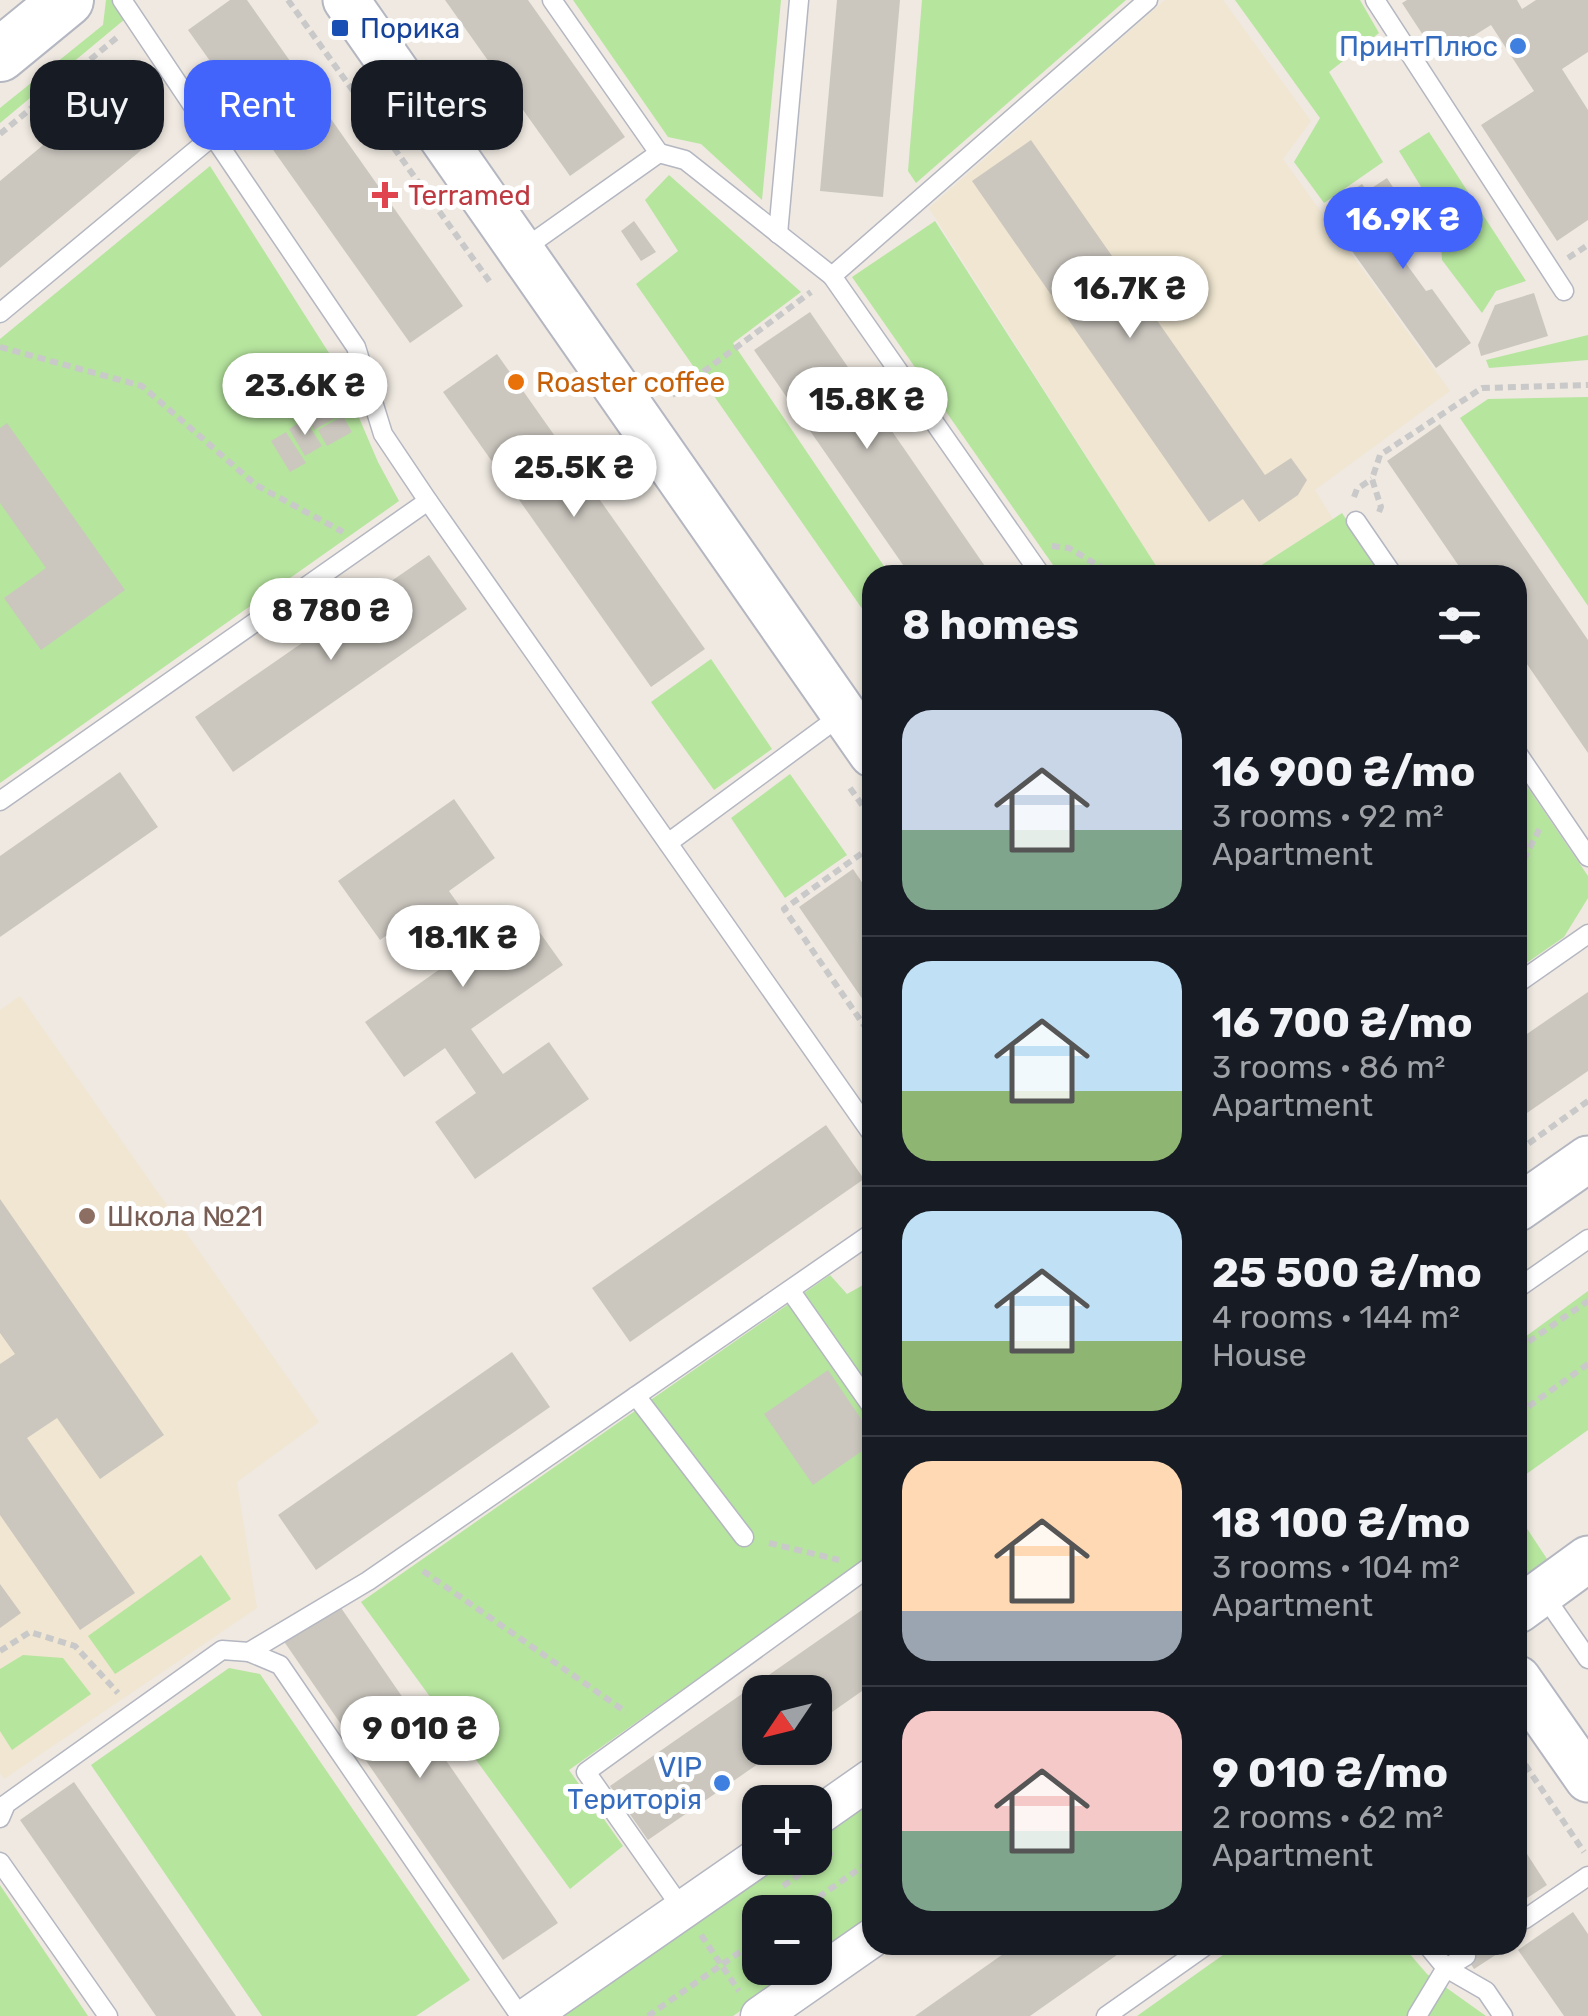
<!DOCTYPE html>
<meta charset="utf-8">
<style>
body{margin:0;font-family:Rubik,sans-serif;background:#20242c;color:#f1f3f6;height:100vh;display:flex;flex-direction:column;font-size:38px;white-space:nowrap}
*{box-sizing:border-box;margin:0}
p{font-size:32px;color:#9ea1a6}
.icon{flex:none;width:55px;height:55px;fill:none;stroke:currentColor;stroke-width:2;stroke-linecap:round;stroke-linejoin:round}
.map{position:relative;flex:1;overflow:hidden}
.panel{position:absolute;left:862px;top:565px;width:665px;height:1390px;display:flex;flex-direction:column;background:#171b24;border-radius:30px;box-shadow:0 2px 8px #0004}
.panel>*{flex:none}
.hud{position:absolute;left:30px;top:60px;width:682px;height:90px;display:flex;gap:20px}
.needle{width:65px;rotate:235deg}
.tools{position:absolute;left:742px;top:1675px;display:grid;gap:20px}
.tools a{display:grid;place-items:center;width:90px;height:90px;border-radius:20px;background:#171b24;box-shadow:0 2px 8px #0004;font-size:50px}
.price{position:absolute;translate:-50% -85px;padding:0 22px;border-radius:35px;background:#fff;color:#222;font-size:32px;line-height:65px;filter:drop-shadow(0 2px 5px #0008)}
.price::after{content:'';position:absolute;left:50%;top:60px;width:30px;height:22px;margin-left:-15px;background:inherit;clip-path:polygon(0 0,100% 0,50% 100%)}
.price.on{background:#4264fb;color:#fff}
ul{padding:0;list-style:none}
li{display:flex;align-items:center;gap:30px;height:250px;padding:0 40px}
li+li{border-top:2px solid #363941}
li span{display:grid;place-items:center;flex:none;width:280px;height:200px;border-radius:30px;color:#555}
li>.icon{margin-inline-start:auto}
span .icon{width:120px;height:120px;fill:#fffc;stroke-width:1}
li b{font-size:42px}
h2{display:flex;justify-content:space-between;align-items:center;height:120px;padding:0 40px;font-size:42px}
.pill{padding:0 35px;border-radius:30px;background:#171b24;box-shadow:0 2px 8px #0004;font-size:35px;line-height:90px}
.pill.on{background:#4264fb;color:#fff}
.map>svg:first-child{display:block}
.education{fill:#f0e6d1}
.green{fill:#b6e59e}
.building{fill:#cbc7bf}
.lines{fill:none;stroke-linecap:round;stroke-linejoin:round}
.service-casing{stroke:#b4b7c1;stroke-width:21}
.minor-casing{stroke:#b4b7c1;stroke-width:41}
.tertiary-casing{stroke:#b4b7c1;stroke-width:49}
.secondary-casing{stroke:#b4b7c1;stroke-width:56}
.path{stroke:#c9c9c9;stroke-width:6;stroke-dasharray:8 5;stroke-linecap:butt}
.service{stroke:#fff;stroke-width:18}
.minor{stroke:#fff;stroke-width:38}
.tertiary{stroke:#fff;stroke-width:45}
.secondary{stroke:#fff;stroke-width:52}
.transit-dot{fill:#1a4fb4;stroke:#fff;stroke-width:4}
.shop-dot{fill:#3f7fe0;stroke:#fff;stroke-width:4}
.health-dot{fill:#e0444e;stroke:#fff;stroke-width:4}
.food-dot{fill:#e8710a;stroke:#fff;stroke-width:4}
.education-dot{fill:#8d6e63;stroke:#fff;stroke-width:4}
.labels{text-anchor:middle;stroke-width:10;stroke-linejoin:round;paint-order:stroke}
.transit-label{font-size:28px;fill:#164399;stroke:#fff;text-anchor:start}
.shop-label{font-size:28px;fill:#366cbe;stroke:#fff;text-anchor:end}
.health-label{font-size:28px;fill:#be3a42;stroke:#fff;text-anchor:start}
.food-label{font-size:28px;fill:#c56008;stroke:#fff;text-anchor:start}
.education-label{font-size:28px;fill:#785e54;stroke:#fff;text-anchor:start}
</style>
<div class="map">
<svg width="1588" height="2016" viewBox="0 0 1588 2016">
<rect width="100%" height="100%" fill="#efe9e1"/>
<g class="education">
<polygon points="1165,0 1223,0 1311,121 1283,159 1450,391 1315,490 1333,519 1246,575 1162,575 929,208"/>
<polygon points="20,996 319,1422 237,1482 257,1608 4,1779 0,1773 0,1010"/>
</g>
<g class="green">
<polygon points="106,0 112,0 125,19 0,123 0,108 103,25"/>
<polygon points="573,0 781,0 762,200 701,144 668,137"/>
<polygon points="922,0 1126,0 916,183 908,171"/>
<polygon points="1235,0 1360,0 1379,33 1329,72 1383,162 1324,203 1294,162 1320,118"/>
<polygon points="1429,132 1526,281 1496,291 1482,313 1442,260 1439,216 1399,151"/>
<polygon points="210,166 336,364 378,462 399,501 0,783 0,339"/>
<polygon points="669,175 801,292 733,343 890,575 872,575 872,623 636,284 678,251 645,200"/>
<polygon points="935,221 1162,575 1060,575 852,277"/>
<polygon points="1588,335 1588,360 1489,368 1486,360"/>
<polygon points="1588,397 1588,606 1460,418 1488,399"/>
<polygon points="1342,513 1384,575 1246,575 1333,519"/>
<polygon points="711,659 772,749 714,790 651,702"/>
<polygon points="1518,773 1588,876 1588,898 1564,937 1518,969"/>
<polygon points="790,774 847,855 785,898 731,818"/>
<polygon points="830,1275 847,1294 872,1280 872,1555 569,1770 623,1846 570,1889 361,1602"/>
<polygon points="1588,1291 1588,1430 1518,1480 1518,1342"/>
<polygon points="1518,1515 1549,1562 1520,1579 1518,1575"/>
<polygon points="201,1555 231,1599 115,1674 88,1636"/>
<polygon points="23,1655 63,1658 91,1694 12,1750 0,1731 0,1669"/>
<polygon points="229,1668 260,1674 470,1980 416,2016 262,2016 91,1765"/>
<polygon points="872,1802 872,1919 815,1959 815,1912 760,1912 760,1968 803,1968 733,2016 563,2016 792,1858 815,1858 815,1842"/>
<polygon points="0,1885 88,2016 0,2016"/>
<polygon points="1237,1945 1402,1945 1427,1974 1486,2016 1137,2016"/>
</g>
<g class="building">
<polygon points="230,0 247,0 463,306 410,343 188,30"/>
<polygon points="445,0 528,0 625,137 570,176"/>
<polygon points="837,0 900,0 883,197 820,191"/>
<polygon points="1407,0 1517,0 1522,9 1536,0 1588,0 1588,52 1562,69 1588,110 1588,220 1557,241 1481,125 1534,91 1491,25 1438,58 1402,3"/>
<polygon points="114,86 157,137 0,268 0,181"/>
<polygon points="1031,140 1265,475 1291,458 1307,480 1298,495 1259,522 1243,499 1209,522 972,181"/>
<polygon points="1387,178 1421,230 1394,247 1426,291 1432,289 1471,343 1436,368 1347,244 1371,228 1348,193 1362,184 1367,191"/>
<polygon points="634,221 656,252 641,261 621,231"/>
<polygon points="1534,293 1548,336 1481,356 1478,345 1495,305"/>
<polygon points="810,312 991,575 910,575 754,350"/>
<polygon points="497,354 705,649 651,687 443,392"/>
<polygon points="332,395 342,414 314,430 304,411"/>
<polygon points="343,416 352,432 327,446 318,430"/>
<polygon points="305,419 322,446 305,456 289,429"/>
<polygon points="7,423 125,590 41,650 4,598 46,568 0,503 0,428"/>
<polygon points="1440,424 1588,640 1588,753 1518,651 1518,575 1465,575 1387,461"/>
<polygon points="286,432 306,463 290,472 271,441"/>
<polygon points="429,555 467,609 233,772 195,717"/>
<polygon points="120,772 158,827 0,937 0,856"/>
<polygon points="454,799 495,858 449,891 482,938 523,909 563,965 471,1029 503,1074 549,1042 589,1099 475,1179 435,1122 476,1093 445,1048 404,1077 365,1022 457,957 424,909 380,940 338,881"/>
<polygon points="853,869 872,897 872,1013 799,907"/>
<polygon points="1588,992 1588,1071 1518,1119 1518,1040"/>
<polygon points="826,1125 864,1179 630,1342 592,1288"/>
<polygon points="0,1199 164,1435 100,1479 57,1418 27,1438 135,1593 80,1630 0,1515 0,1364 15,1354 0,1333"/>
<polygon points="512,1352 550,1407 316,1570 278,1515"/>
<polygon points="828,1370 872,1435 872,1444 813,1485 764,1414"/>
<polygon points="0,1584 21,1613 0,1628"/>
<polygon points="337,1602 558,1923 503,1960 283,1640"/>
<polygon points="872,1603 872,1684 815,1724 815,1692 760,1692 760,1748 781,1748 648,1840 610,1786"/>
<polygon points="74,1782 236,2016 156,2016 20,1820"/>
<polygon points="1518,1840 1547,1885 1518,1904"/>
<polygon points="1573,1912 1588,1934 1588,2016 1564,2016 1518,1950"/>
<polygon points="1016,1945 1131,1945 1030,2016 915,2016"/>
<polygon points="1459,1945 1511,1945 1474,1969"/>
</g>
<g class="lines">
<defs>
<g id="service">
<polyline points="552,0 659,153"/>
<polyline points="1375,0 1564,291"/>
<polyline points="213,136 356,347 383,434 428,501"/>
<polyline points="778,234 799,0"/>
<polyline points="522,250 659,153 685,160 832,276 1148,0"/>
<polyline points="832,276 1041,575"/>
<polyline points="0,313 213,136 122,0"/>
<polyline points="1356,521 1393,575"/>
<polyline points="1518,754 1588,857"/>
<polyline points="0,801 428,501 872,1134"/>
<polyline points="668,843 843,714"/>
<polyline points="1518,983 1588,934"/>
<polyline points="1518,1288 1588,1239"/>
<polyline points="790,1290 872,1407"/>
<polyline points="636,1396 744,1537"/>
<polyline points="1543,1594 1588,1659"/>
<polyline points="249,1652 368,1581 872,1233"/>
<polyline points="0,1818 6,1804 222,1650 249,1652 280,1665 520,2016"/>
<polyline points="0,1862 108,2016"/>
<polyline points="683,1910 586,1772 872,1565"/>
<polyline points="1525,1919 1588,1876"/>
<polyline points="1427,1945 1446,1968 1486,1991 1503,2016"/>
<polyline points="1106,2016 1207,1945"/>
<polyline points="1417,2016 1446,1968 1466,1956"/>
</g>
<g id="minor">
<polyline points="815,1818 872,1778"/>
<polyline points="529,2016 760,1856"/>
<polyline points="760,2016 872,1938"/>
</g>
<g id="tertiary">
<polyline points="346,0 872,754"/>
<polyline points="1518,1208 1588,1159"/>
<polyline points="1518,1610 1588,1559"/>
<polyline points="1518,1679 1588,1779"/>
</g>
<polyline id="secondary" points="0,55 67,0"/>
</defs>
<use href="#service" class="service-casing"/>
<use href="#minor" class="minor-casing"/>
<use href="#tertiary" class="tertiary-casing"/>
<use href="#secondary" class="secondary-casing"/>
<g class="path">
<polyline points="288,0 492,285"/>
<polyline points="0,134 120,35"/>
<polyline points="1568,258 1588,245"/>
<polyline points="0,347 142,386 256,485 343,532"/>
<polyline points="672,395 811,292"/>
<polyline points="1354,497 1357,489 1372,479"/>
<polyline points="1379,512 1381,507 1372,479 1380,455 1482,388 1588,385"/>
<polyline points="1052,546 1069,548 1114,575"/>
<polyline points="850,788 872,819"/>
<polyline points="872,846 784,909 872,1037"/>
<polyline points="1518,871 1540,828"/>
<polyline points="1518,1151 1588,1101"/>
<polyline points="1518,1349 1588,1301"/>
<polyline points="1518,1414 1588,1364"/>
<polyline points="769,1543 839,1560"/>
<polyline points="423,1571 626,1712"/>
<polyline points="0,1651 30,1632 75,1646 118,1693"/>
<polyline points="1518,1754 1584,1852"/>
<polyline points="783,1886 834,1851"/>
<polyline points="797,1912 872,1860"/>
<polyline points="701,1935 739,1991"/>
<polyline points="648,2016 760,1938"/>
</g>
<use href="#service" class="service"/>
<use href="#minor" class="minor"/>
<use href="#tertiary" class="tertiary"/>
<use href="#secondary" class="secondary"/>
</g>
<rect class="transit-dot" x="330" y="18" width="20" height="20" rx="5"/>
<g class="shop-dot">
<circle cx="1518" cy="46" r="10"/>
<circle cx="722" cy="1783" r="10"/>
</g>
<path class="health-dot" d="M380 180h10v10h10v10h-10v10h-10v-10h-10v-10h10z"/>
<circle class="food-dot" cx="516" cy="382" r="10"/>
<circle class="education-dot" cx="87" cy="1216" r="10"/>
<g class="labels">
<g class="transit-label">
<text x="360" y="38">Порика</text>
</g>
<g class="shop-label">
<text x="1498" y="56">ПринтПлюс</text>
<text x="702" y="1777">VIP<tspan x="702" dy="32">Територія</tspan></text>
</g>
<g class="health-label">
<text x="408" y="205">Terramed</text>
</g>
<g class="food-label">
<text x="536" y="392">Roaster coffee</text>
</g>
<g class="education-label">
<text x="107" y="1226">Школа №21</text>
</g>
</g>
</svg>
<div class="tools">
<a><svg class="needle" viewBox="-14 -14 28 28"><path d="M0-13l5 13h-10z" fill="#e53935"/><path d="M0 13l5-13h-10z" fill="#9ea1a6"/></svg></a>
<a>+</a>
<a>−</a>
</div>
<b class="price on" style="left:1403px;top:272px">16.9K ₴</b>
<b class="price" style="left:1130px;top:341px">16.7K ₴</b>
<b class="price" style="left:305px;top:438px">23.6K ₴</b>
<b class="price" style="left:867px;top:452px">15.8K ₴</b>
<b class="price" style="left:574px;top:520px">25.5K ₴</b>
<b class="price" style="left:331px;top:663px">8 780 ₴</b>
<b class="price" style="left:463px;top:990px">18.1K ₴</b>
<b class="price" style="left:420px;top:1781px">9 010 ₴</b>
<div class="hud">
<a class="pill">Buy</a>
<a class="pill on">Rent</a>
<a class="pill">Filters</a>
</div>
<section class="panel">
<h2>8 homes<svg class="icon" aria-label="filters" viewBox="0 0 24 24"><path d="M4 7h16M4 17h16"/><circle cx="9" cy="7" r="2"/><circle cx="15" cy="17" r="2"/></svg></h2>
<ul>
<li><span style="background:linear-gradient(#c9d6e8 60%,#7fa58c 0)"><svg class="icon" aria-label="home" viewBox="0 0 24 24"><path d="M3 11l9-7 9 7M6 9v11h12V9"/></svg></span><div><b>16 900 ₴/mo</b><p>3 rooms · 92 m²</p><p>Apartment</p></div></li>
<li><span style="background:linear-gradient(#bfe0f5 65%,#8fb573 0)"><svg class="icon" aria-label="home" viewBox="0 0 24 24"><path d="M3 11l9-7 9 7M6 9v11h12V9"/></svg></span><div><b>16 700 ₴/mo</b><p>3 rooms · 86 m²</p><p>Apartment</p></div></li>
<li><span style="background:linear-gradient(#bfe0f5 65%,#8fb573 0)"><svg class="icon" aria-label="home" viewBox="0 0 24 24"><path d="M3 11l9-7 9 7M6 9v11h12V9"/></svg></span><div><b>25 500 ₴/mo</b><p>4 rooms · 144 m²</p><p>House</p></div></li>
<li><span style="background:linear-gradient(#ffd9b3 75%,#9aa5b1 0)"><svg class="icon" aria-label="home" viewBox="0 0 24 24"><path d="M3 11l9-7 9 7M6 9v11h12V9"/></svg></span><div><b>18 100 ₴/mo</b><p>3 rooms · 104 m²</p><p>Apartment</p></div></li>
<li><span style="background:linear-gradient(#f6c9c9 60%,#7fa58c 0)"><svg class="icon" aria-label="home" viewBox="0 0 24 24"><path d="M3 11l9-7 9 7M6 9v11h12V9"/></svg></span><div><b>9 010 ₴/mo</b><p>2 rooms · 62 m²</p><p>Apartment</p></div></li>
</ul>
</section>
</div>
